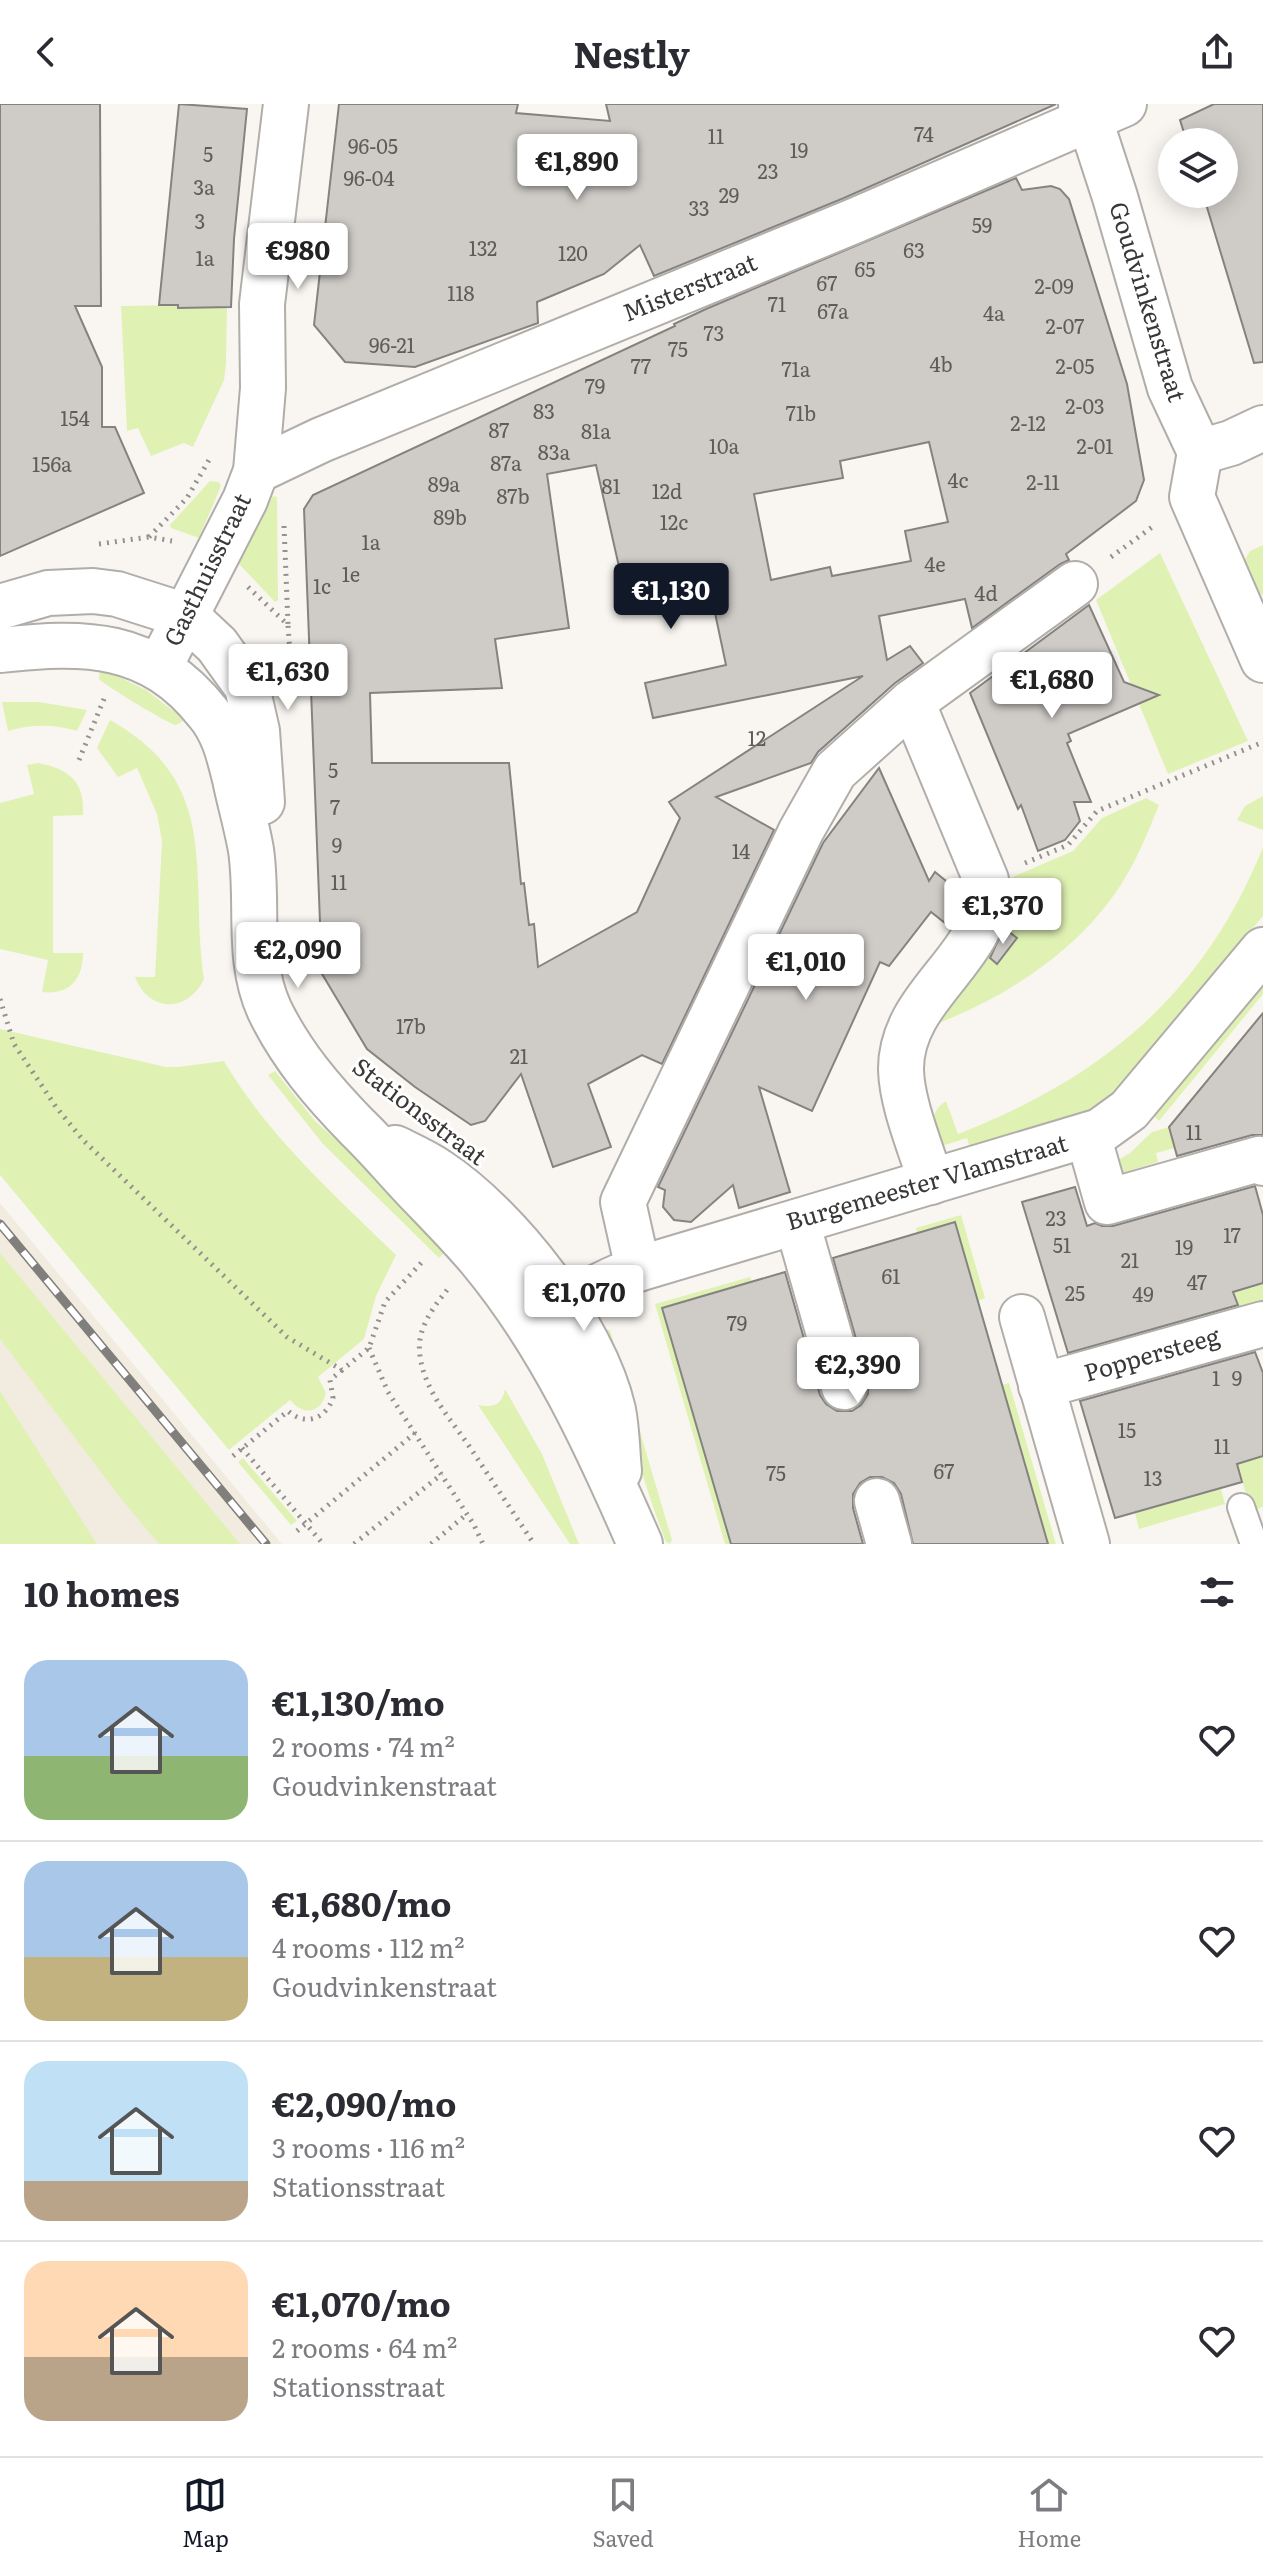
<!DOCTYPE html>
<meta charset="utf-8">
<style>
body{margin:0;font-family:Literata,serif;background:#f7f7f7;color:#2b2b33;height:100vh;display:flex;flex-direction:column;font-size:30px;white-space:nowrap}
*{box-sizing:border-box;margin:0}
p{font-size:26px;color:#7c7c81}
.icon{flex:none;width:44px;height:44px;fill:none;stroke:currentColor;stroke-width:2;stroke-linecap:round;stroke-linejoin:round}
.map{position:relative;height:1440px;overflow:hidden}
.side{display:flex;flex-direction:column;background:#fff;flex:1}
.side>*{flex:none}
.buttons{position:absolute;left:1158px;top:24px;display:grid;gap:16px}
.buttons a{display:grid;place-items:center;width:80px;height:80px;border-radius:50%;background:#fff;box-shadow:0 4px 20px #0003;font-size:40px}
.price{position:absolute;translate:-50% -68px;padding:0 18px;border-radius:8px;background:#fff;color:#222;font-size:26px;line-height:52px;filter:drop-shadow(0 2px 4px #0008)}
.price::after{content:'';position:absolute;left:50%;top:48px;width:24px;height:18px;margin-left:-12px;background:inherit;clip-path:polygon(0 0,100% 0,50% 100%)}
.price.active{background:#111827;color:#fff}
ul{padding:0;list-style:none}
li{display:flex;align-items:center;gap:24px;height:200px;padding:0 24px}
li+li{border-top:2px solid #e1e1e2}
li span{display:grid;place-items:center;flex:none;width:224px;height:160px;border-radius:24px;color:#555}
li>.icon{margin-inline-start:auto}
span .icon{width:96px;height:96px;fill:#fffc;stroke-width:1}
li b{font-size:34px}
h2{display:flex;justify-content:space-between;align-items:center;height:96px;padding:0 24px;font-size:34px}
header{display:flex;justify-content:space-between;align-items:center;height:104px;padding:0 24px;background:#fff;font-size:36px;font-weight:700}
.tabs{display:flex;justify-content:space-around;align-items:center;height:112px;border-top:2px solid #e1e1e2;background:#fff;font-size:22px;color:#7c7c81}
.tabs a{display:grid;justify-items:center;gap:4px}
.tabs .active{color:#111827}
.map>svg:first-child{display:block}
.built{fill:#f2ebe0}
.green{fill:#e0f2b3}
.building{fill:#cfccc8;stroke:#85837f;stroke-width:2;fill-rule:evenodd}
.lines{fill:none;stroke-linecap:round;stroke-linejoin:round}
.lane-casing{stroke:#b1aeaa;stroke-width:30}
.street-casing{stroke:#b1aeaa;stroke-width:48}
.secondary-casing{stroke:#b1aeaa;stroke-width:48}
.path{stroke:#94928f;stroke-width:5;stroke-dasharray:2 6;stroke-linecap:butt}
.lane{stroke:#fff;stroke-width:26}
.street{stroke:#fff;stroke-width:44}
.secondary{stroke:#fff;stroke-width:44}
.rail-casing{stroke:#807f7c;stroke-width:9}
.rail{stroke:#fff;stroke-width:6;stroke-dasharray:18;stroke-linecap:butt}
.labels{text-anchor:middle;stroke-width:6;stroke-linejoin:round;paint-order:stroke}
.number-label{font-size:20px;fill:#5e5d5a}
.street-label{font-size:24px;fill:#393836;stroke:#fff}
</style>
<header><svg class="icon" aria-label="back" viewBox="0 0 24 24"><path d="M15 5l-7 7 7 7"/></svg>Nestly<svg class="icon" aria-label="share" viewBox="0 0 24 24"><path d="M12 15V3M7 8l5-5 5 5M5 13v7h14v-7"/></svg></header>
<div class="map">
<svg width="1263" height="1440" viewBox="0 0 1263 1440">
<rect width="100%" height="100%" fill="#f9f6f2"/>
<polygon class="built" points="0,1099 282,1440 57,1440 0,1351"/>
<g class="green">
<polygon points="178,201 178,204 227,203 226,260 224,276 193,343 184,339 151,352 138,324 127,327 121,202"/>
<polygon points="210,377 219,378 221,382 199,434 171,424 170,421"/>
<polygon points="273,392 277,393 278,496 275,498 239,460"/>
<polygon points="1263,441 1263,490 1256,493 1242,461 1250,447"/>
<polygon points="1160,449 1248,637 1168,670 1096,496"/>
<path d="M 100,564 L 146,586 L 185,616 L 176,621 C 168,620 106,582 99,575 Z"/>
<path d="M 39,598 L 87,606 L 77,627 C 53,620 32,620 8,627 L 2,598 Z"/>
<path d="M 110,616 C 223,679 189,769 204,875 C 188,909 149,909 135,873 L 155,873 L 162,737 L 157,710 L 137,664 L 118,673 L 97,644 Z"/>
<path d="M 38,659 C 70,665 85,678 83,711 L 53,712 L 53,849 L 83,849 C 83,876 69,891 42,888 L 48,856 L 0,845 L 0,699 L 34,690 L 27,661 Z"/>
<polygon points="1263,692 1263,726 1237,716 1245,702"/>
<path d="M 1146,694 L 1159,701 C 1149,726 1139,751 1125,774 C 1085,842 1008,893 936,920 L 1007,791 L 1008,775 L 1073,747 L 1102,714 Z"/>
<path d="M 1263,743 L 1263,812 L 1114,989 L 1087,1010 L 970,1045 L 967,1034 L 939,1043 C 934,1025 927,1009 946,997 L 958,1030 C 1102,974 1204,890 1263,743 Z"/>
<polygon points="1263,876 1263,890 1159,1017 1152,1010"/>
<path d="M 0,925 L 166,963 L 178,963 L 224,957 C 268,1032 334,1090 396,1151 L 376,1192 L 364,1235 L 318,1273 L 326,1289 C 321,1310 303,1312 290,1296 L 229,1346 L 0,1071 Z"/>
<polygon points="275,967 315,1017 411,1102 450,1143 439,1154 323,1040 268,971"/>
<polygon points="1169,1023 1175,1044 1156,1049 1158,1058 1109,1073 1106,1063 1130,1049 1152,1028"/>
<polygon points="961,1111 985,1194 978,1197 955,1118 917,1129 916,1124"/>
<polygon points="0,1149 240,1440 159,1440 122,1396 0,1235"/>
<polygon points="750,1173 752,1178 662,1205 731,1440 725,1440 655,1200"/>
<polygon points="1263,1179 1263,1203 1123,1243 1114,1213 1234,1192 1233,1188"/>
<path d="M 605,1225 L 610,1226 L 672,1436 L 670,1440 L 666,1438 C 639,1369 622,1299 603,1227 Z"/>
<polygon points="1009,1279 1056,1440 1048,1440 1002,1281"/>
<path d="M 505,1285 L 542,1350 L 579,1440 L 570,1440 L 478,1301 C 493,1304 502,1301 505,1285 Z"/>
<polygon points="0,1287 97,1440 0,1440"/>
<polygon points="1263,1352 1263,1403 1251,1407 1241,1391 1246,1390 1237,1360"/>
<polygon points="243,1354 297,1417 291,1421 238,1358"/>
<polygon points="1221,1385 1225,1400 1139,1425 1135,1409"/>
</g>
<g class="building">
<polygon points="0,0 100,0 101,202 75,202 102,263 102,323 115,323 144,389 0,452"/>
<polygon points="179,0 247,5 234,135 231,203 178,204 178,201 159,201"/>
<polygon points="339,0 518,0 516,9 610,17 606,0 1056,0 844,94 654,172 640,141 604,170 537,198 538,219 415,263 345,258 314,221"/>
<polygon points="1214,0 1263,0 1263,258 1254,259 1203,90 1224,90 1224,38 1187,38 1180,16"/>
<path d="M 1016,74 L 1022,86 L 1051,82 L 1060,85 L 1069,95 L 1127,280 L 1144,376 L 1136,397 L 1066,450 L 1069,456 L 1060,460 L 972,524 L 965,495 L 879,512 L 887,556 L 910,542 L 923,559 L 895,579 L 818,648 L 811,659 L 716,693 L 774,726 L 662,960 L 642,951 L 588,980 L 611,1043 L 553,1063 L 521,970 L 485,1017 L 471,1021 L 415,983 L 367,945 L 322,870 L 304,405 L 313,391 L 675,222 L 674,220 L 706,205 ZM 929,338 L 948,418 L 905,427 L 911,457 L 832,472 L 830,463 L 771,476 L 754,390 L 843,374 L 840,357 ZM 596,361 L 622,476 L 665,466 L 667,477 L 685,472 L 687,480 L 708,476 L 726,561 L 645,579 L 653,614 L 863,572 L 669,698 L 680,714 L 637,808 L 538,863 L 534,820 L 529,821 L 524,779 L 521,780 L 509,659 L 372,659 L 370,589 L 502,584 L 495,535 L 569,524 L 547,370 Z"/>
<polygon points="1089,501 1124,578 1159,591 1068,630 1071,637 1067,639 1091,698 1074,698 1080,717 1065,736 1038,747 1021,701 1018,705 970,589"/>
<polygon points="879,664 929,777 935,768 961,789 954,815 950,823 931,808 889,862 880,858 812,1007 759,983 790,1088 739,1104 733,1081 691,1118 674,1116 663,1103 665,1086 658,1083 823,739"/>
<polygon points="1004,824 1017,834 997,860 990,854"/>
<polygon points="1263,909 1263,1031 1252,1031 1177,1052 1169,1023"/>
<polygon points="1255,1082 1263,1111 1263,1179 1233,1188 1238,1201 1068,1249 1022,1098 1075,1083 1087,1122 1095,1119 1102,1122 1113,1122"/>
<polygon points="955,1118 1048,1440 913,1440 901,1390 894,1379 882,1373 870,1373 860,1379 853,1390 853,1404 863,1440 731,1440 662,1204 785,1168 820,1291 826,1300 837,1307 852,1307 861,1301 868,1290 868,1277 833,1154"/>
<polygon points="1255,1248 1263,1269 1263,1352 1237,1360 1242,1378 1115,1414 1080,1297"/>
</g>
<g class="lines">
<defs>
<polyline id="lane" points="1241,1403 1254,1440"/>
<g id="street">
<polyline points="1081,0 1090,16 1115,93 1170,284 1200,348 1192,393 1263,556"/>
<polyline points="1200,348 1231,339 1263,324"/>
<polyline points="256,367 321,336 854,117 1124,0"/>
<polyline points="159,564 245,396 256,367 263,284 262,200 286,0"/>
<path d="M 912,598 L 986,776 C 997,851 900,887 901,966 C 902,1001 921,1044 931,1078"/>
<polyline points="1088,1031 1107,1098 1259,1055 1263,1059"/>
<polyline points="797,1118 844,1283"/>
<polyline points="638,1165 623,1098 801,727 835,667 912,598 1075,480"/>
<polyline points="1022,1213 1087,1440"/>
<path d="M 536,1223 C 568,1198 599,1179 638,1165 L 1100,1027 L 1129,1006 L 1263,846"/>
<polyline points="1041,1282 1263,1220"/>
<polyline points="877,1397 889,1440"/>
</g>
<g id="secondary">
<polyline points="0,503 48,489 93,487 117,490 186,512 217,541 247,583 257,627 262,698"/>
<path d="M 0,546 C 85,537 150,536 208,609 C 224,628 229,651 235,675 C 240,699 247,723 251,746 C 259,801 246,856 270,907 C 292,952 323,988 357,1023 C 377,1042 395,1064 415,1085 C 437,1108 460,1131 481,1156 C 550,1239 597,1341 640,1440"/>
<path d="M 395,1044 C 409,1051 425,1058 438,1067 C 508,1113 594,1223 613,1306 C 617,1325 617,1347 619,1367"/>
</g>
</defs>
<use href="#lane" class="lane-casing"/>
<use href="#street" class="street-casing"/>
<use href="#secondary" class="secondary-casing"/>
<g class="path">
<polyline points="284,422 288,520"/>
<polyline points="149,433 187,394 209,356"/>
<polyline points="99,440 149,433 172,437"/>
<polyline points="1111,453 1155,421"/>
<polyline points="248,483 288,521 291,564"/>
<polyline points="79,656 106,590"/>
<polyline points="1025,759 1068,741 1097,707 1263,638"/>
<polyline points="0,895 14,940 56,1003 83,1036 287,1233 342,1266 369,1244 385,1198 422,1158"/>
<path d="M 447,1186 C 432,1205 416,1226 420,1252 C 425,1288 450,1314 469,1342 C 491,1375 512,1407 534,1440"/>
<polyline points="369,1244 388,1288 474,1421 483,1440"/>
<polyline points="242,1344 323,1440"/>
<path d="M 233,1352 L 288,1307 C 305,1322 325,1316 333,1294 L 330,1276 L 342,1266"/>
<polyline points="297,1427 415,1329"/>
<polyline points="354,1440 442,1370"/>
<polyline points="431,1440 467,1410"/>
</g>
<use href="#lane" class="lane"/>
<use href="#street" class="street"/>
<use href="#secondary" class="secondary"/>
<defs>
<polyline id="rail" points="0,1120 266,1440"/>
</defs>
<use href="#rail" class="rail-casing"/>
<use href="#rail" class="rail"/>
</g>
<g class="labels">
<g class="number-label">
<text x="924" y="38">74</text>
<text x="716" y="40">11</text>
<text x="373" y="50">96-05</text>
<text x="799" y="54">19</text>
<text x="208" y="58">5</text>
<text x="768" y="75">23</text>
<text x="369" y="82">96-04</text>
<text x="204" y="91">3a</text>
<text x="729" y="99">29</text>
<text x="699" y="112">33</text>
<text x="200" y="125">3</text>
<text x="982" y="129">59</text>
<text x="483" y="152">132</text>
<text x="914" y="154">63</text>
<text x="573" y="157">120</text>
<text x="205" y="162">1a</text>
<text x="865" y="173">65</text>
<text x="827" y="187">67</text>
<text x="1054" y="190">2-09</text>
<text x="461" y="197">118</text>
<text x="777" y="208">71</text>
<text x="833" y="215">67a</text>
<text x="994" y="217">4a</text>
<text x="1065" y="230">2-07</text>
<text x="714" y="237">73</text>
<text x="392" y="249">96-21</text>
<text x="678" y="253">75</text>
<text x="941" y="268">4b</text>
<text x="641" y="270">77</text>
<text x="1075" y="270">2-05</text>
<text x="796" y="273">71a</text>
<text x="595" y="290">79</text>
<text x="1085" y="310">2-03</text>
<text x="544" y="315">83</text>
<text x="801" y="317">71b</text>
<text x="75" y="322">154</text>
<text x="1028" y="327">2-12</text>
<text x="499" y="334">87</text>
<text x="596" y="335">81a</text>
<text x="724" y="350">10a</text>
<text x="1095" y="350">2-01</text>
<text x="554" y="356">83a</text>
<text x="506" y="367">87a</text>
<text x="52" y="368">156a</text>
<text x="958" y="384">4c</text>
<text x="1043" y="386">2-11</text>
<text x="444" y="388">89a</text>
<text x="611" y="390">81</text>
<text x="667" y="395">12d</text>
<text x="513" y="400">87b</text>
<text x="450" y="421">89b</text>
<text x="674" y="426">12c</text>
<text x="371" y="446">1a</text>
<text x="935" y="468">4e</text>
<text x="351" y="478">1e</text>
<text x="322" y="490">1c</text>
<text x="986" y="497">4d</text>
<text x="757" y="642">12</text>
<text x="333" y="674">5</text>
<text x="335" y="711">7</text>
<text x="337" y="749">9</text>
<text x="741" y="755">14</text>
<text x="339" y="786">11</text>
<text x="411" y="930">17b</text>
<text x="519" y="960">21</text>
<text x="1194" y="1036">11</text>
<text x="1056" y="1122">23</text>
<text x="1232" y="1139">17</text>
<text x="1062" y="1149">51</text>
<text x="1184" y="1151">19</text>
<text x="1130" y="1164">21</text>
<text x="891" y="1180">61</text>
<text x="1197" y="1186">47</text>
<text x="1075" y="1197">25</text>
<text x="1143" y="1198">49</text>
<text x="737" y="1227">79</text>
<text x="1216" y="1282">1</text>
<text x="1237" y="1282">9</text>
<text x="1127" y="1334">15</text>
<text x="1222" y="1350">11</text>
<text x="944" y="1375">67</text>
<text x="776" y="1377">75</text>
<text x="1153" y="1382">13</text>
</g>
<g class="street-label">
<text transform="translate(690 184) rotate(-22)" y="8">Misterstraat</text>
<text transform="translate(1147 198) rotate(73)" y="8">Goudvinkenstraat</text>
<text transform="translate(208 466) rotate(-64)" y="8">Gasthuisstraat</text>
<text transform="translate(419 1008) rotate(37)" y="8">Stationsstraat</text>
<text transform="translate(927 1079) rotate(-16)" y="8">Burgemeester Vlamstraat</text>
<text transform="translate(1152 1251) rotate(-16)" y="8">Poppersteeg</text>
</g>
</g>
</svg>
<div class="buttons">
<a><svg class="icon" aria-label="layers" viewBox="0 0 24 24"><path d="M12 4l9 5-9 5-9-5zM3 14l9 5 9-5"/></svg></a>
</div>
<b class="price" style="left:577px;top:98px">€1,890</b>
<b class="price" style="left:298px;top:187px">€980</b>
<b class="price active" style="left:671px;top:527px">€1,130</b>
<b class="price" style="left:288px;top:608px">€1,630</b>
<b class="price" style="left:1052px;top:616px">€1,680</b>
<b class="price" style="left:1003px;top:842px">€1,370</b>
<b class="price" style="left:298px;top:886px">€2,090</b>
<b class="price" style="left:806px;top:898px">€1,010</b>
<b class="price" style="left:584px;top:1229px">€1,070</b>
<b class="price" style="left:858px;top:1301px">€2,390</b>
</div>
<section class="side">
<h2>10 homes<svg class="icon" aria-label="filters" viewBox="0 0 24 24"><path d="M4 7h16M4 17h16"/><circle cx="9" cy="7" r="2"/><circle cx="15" cy="17" r="2"/></svg></h2>
<ul>
<li><span style="background:linear-gradient(#a9c7e8 60%,#8fb573 0)"><svg class="icon" aria-label="home" viewBox="0 0 24 24"><path d="M3 11l9-7 9 7M6 9v11h12V9"/></svg></span><div><b>€1,130/mo</b><p>2 rooms · 74 m²</p><p>Goudvinkenstraat</p></div><svg class="icon" aria-label="heart" viewBox="0 0 24 24"><path d="M12 20l-8-8c-3-5 5-10 8-4 3-6 11-1 8 4z"/></svg></li>
<li><span style="background:linear-gradient(#a9c7e8 60%,#c2b280 0)"><svg class="icon" aria-label="home" viewBox="0 0 24 24"><path d="M3 11l9-7 9 7M6 9v11h12V9"/></svg></span><div><b>€1,680/mo</b><p>4 rooms · 112 m²</p><p>Goudvinkenstraat</p></div><svg class="icon" aria-label="heart" viewBox="0 0 24 24"><path d="M12 20l-8-8c-3-5 5-10 8-4 3-6 11-1 8 4z"/></svg></li>
<li><span style="background:linear-gradient(#bfe0f5 75%,#b9a48a 0)"><svg class="icon" aria-label="home" viewBox="0 0 24 24"><path d="M3 11l9-7 9 7M6 9v11h12V9"/></svg></span><div><b>€2,090/mo</b><p>3 rooms · 116 m²</p><p>Stationsstraat</p></div><svg class="icon" aria-label="heart" viewBox="0 0 24 24"><path d="M12 20l-8-8c-3-5 5-10 8-4 3-6 11-1 8 4z"/></svg></li>
<li><span style="background:linear-gradient(#ffd9b3 60%,#b9a48a 0)"><svg class="icon" aria-label="home" viewBox="0 0 24 24"><path d="M3 11l9-7 9 7M6 9v11h12V9"/></svg></span><div><b>€1,070/mo</b><p>2 rooms · 64 m²</p><p>Stationsstraat</p></div><svg class="icon" aria-label="heart" viewBox="0 0 24 24"><path d="M12 20l-8-8c-3-5 5-10 8-4 3-6 11-1 8 4z"/></svg></li>
</ul>
</section>
<nav class="tabs">
<a class="active"><svg class="icon" aria-label="map" viewBox="0 0 24 24"><path d="M3 6l6-2 6 2 6-2v14l-6 2-6-2-6 2zM9 4v14M15 6v14"/></svg>Map</a>
<a><svg class="icon" aria-label="saved" viewBox="0 0 24 24"><path d="M7 4h10v16l-5-4-5 4z"/></svg>Saved</a>
<a><svg class="icon" aria-label="home" viewBox="0 0 24 24"><path d="M3 11l9-7 9 7M6 9v11h12V9"/></svg>Home</a>
</nav>
